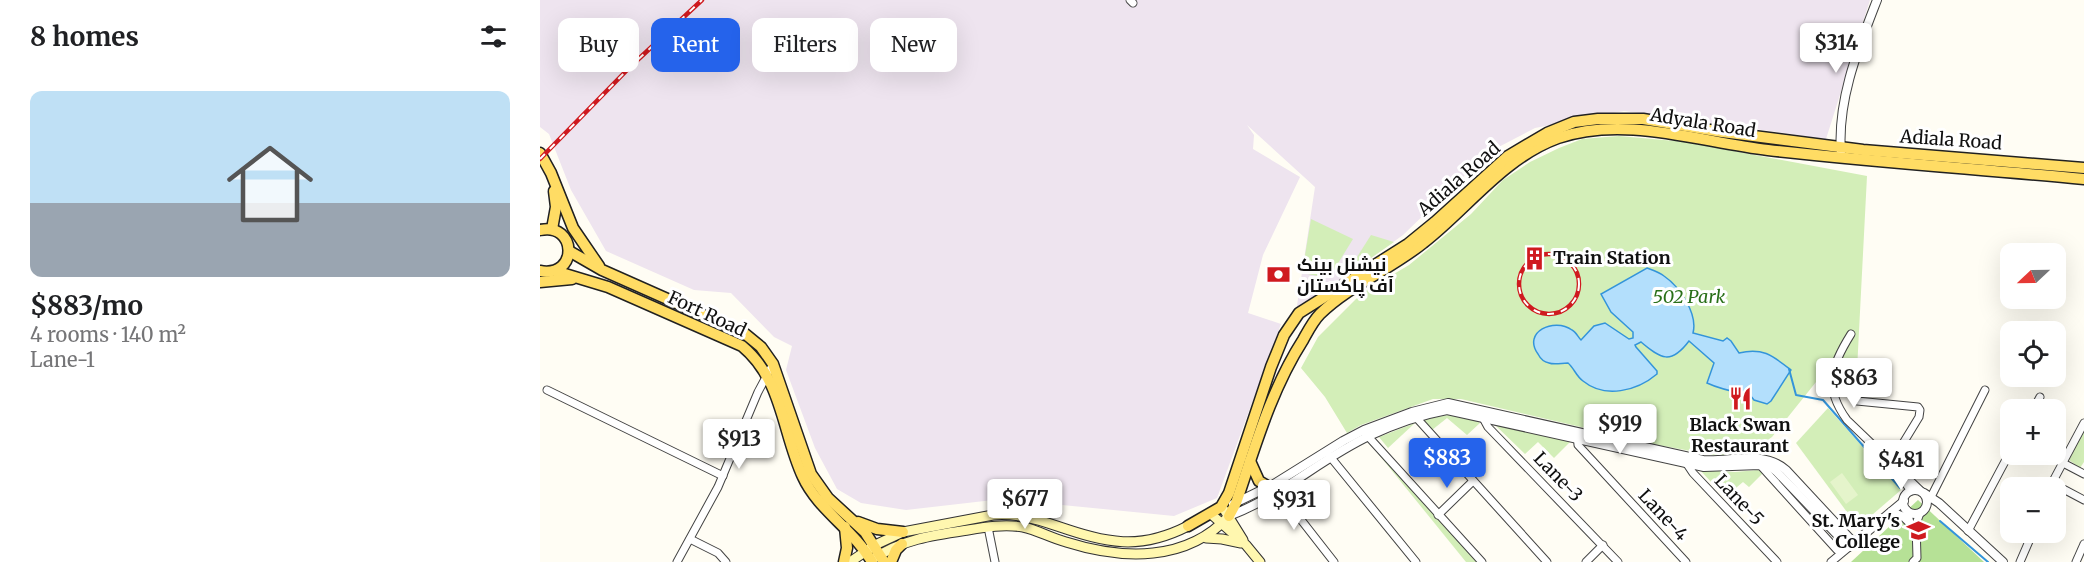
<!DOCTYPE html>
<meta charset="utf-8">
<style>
body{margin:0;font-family:Merriweather,Cairo,serif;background:#f6f6f6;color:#202124;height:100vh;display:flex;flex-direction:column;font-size:22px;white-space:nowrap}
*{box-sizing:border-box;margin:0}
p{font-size:20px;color:#757577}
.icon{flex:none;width:33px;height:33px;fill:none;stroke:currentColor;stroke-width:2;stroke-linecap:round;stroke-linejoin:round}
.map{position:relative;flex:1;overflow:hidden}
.side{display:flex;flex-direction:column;background:#fff;width:540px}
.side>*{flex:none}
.hud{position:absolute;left:18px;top:18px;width:570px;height:54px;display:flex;gap:12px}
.needle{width:39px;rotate:248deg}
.fabs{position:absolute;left:1460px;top:243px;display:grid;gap:12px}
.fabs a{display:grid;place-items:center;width:66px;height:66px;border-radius:12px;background:#fff;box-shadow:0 6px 24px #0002;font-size:30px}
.price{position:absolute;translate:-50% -51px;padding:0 14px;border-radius:6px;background:#fff;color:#222;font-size:20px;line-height:39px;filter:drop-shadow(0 2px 3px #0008)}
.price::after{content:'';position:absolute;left:50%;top:36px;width:18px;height:14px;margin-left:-9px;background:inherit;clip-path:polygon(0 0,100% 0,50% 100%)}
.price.on{background:#2563eb;color:#fff}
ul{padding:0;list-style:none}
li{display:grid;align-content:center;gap:12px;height:318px;padding:0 30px}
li+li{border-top:2px solid #e0e0e0}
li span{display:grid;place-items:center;height:186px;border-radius:12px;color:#555}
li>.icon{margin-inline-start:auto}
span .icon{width:108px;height:108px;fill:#fffc;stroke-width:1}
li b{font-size:26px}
h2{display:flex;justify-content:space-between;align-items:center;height:72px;padding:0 30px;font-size:26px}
.pill{padding:0 21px;border-radius:12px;background:#fff;box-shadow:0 6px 24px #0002;font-size:21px;line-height:54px}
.pill.on{background:#2563eb;color:#fff}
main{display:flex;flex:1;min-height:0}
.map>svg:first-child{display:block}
.industrial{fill:#eee4ef}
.green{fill:#d3eeb8}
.forest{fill:#b6e196}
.pitch{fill:#e5f4cb}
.water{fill:#b3dffc;stroke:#3394da;stroke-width:1.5}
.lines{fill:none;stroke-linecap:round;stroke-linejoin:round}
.stream{stroke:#3394da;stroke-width:2}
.minor-casing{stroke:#434343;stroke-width:9}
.tertiary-casing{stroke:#434343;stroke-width:10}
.secondary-casing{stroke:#323232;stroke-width:11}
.primary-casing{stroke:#212121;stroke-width:13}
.minor{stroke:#fff;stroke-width:7}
.tertiary{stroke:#fff;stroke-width:8}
.secondary{stroke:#fff7af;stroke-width:9}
.primary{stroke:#ffdc64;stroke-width:10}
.rail-casing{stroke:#cf1a1f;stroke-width:4.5}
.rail{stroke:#fff;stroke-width:2;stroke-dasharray:7;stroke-linecap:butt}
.labels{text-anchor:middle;stroke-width:6;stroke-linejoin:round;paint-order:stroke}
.street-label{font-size:18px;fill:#101010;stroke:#fff}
.poi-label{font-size:18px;font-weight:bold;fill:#101010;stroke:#fff;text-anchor:start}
.park-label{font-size:18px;font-style:italic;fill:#2a7019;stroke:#fff}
</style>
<main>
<section class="side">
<h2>8 homes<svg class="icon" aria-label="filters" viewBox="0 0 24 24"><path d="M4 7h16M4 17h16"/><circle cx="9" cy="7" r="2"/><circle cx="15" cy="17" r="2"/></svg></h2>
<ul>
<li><span style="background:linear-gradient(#bfe0f5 60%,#9aa5b1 0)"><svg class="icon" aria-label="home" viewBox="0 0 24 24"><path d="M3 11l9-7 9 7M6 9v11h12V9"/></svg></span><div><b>$883/mo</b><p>4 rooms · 140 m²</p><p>Lane-1</p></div></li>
</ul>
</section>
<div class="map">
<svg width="1544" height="562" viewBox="0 0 1544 562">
<rect width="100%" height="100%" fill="#fffdf4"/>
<polygon class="industrial" points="0,0 1330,0 1286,139 1084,111 995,128 949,152 863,235 756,312 775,187 707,125 714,135 713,149 760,177 723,255 708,313 741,324 677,498 634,516 462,499 366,510 321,503 297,489 275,448 246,370 252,346 234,337 191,293 154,290 66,251 31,190 9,134 0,127"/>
<g class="green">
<polygon points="1079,136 1146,142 1327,176 1317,370 1280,377 1232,437 1209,453 1178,456 1118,445 921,399 893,399 821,425 807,433 785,397 761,368 778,337 822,293 869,265 931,214 963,180 990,162 1019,148 1042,139"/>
<polygon points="771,219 813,239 789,278 762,273"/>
<polygon points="831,235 854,242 805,276"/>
<polygon points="1288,408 1361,490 1318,527 1256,443"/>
<polygon points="908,415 936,421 940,423 927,435 907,418 892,430 882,420"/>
<polygon points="875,423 848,448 839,437"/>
<polygon points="953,423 1030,442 1014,458 998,442 985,454"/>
<polygon points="1544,431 1544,462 1540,468 1529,460"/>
<polygon points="827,440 829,440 938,562 926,562"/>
<polygon points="1160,470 1195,472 1218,470 1223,473 1209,487 1203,482 1185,497"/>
</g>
<polygon class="forest" points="1378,500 1444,562 1311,562"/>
<polygon class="pitch" points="1302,473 1318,495 1306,504 1290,482"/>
<path class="water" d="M 1107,268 C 1112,270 1119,272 1124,276 C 1140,287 1158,314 1153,333 L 1183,341 L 1187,338 L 1191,341 L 1199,353 C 1223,347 1233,356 1251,370 L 1231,401 L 1227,404 L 1214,400 L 1210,395 C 1195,392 1182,390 1167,383 L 1174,363 L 1149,341 C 1131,365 1121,359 1101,342 L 1095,345 L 1096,347 L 1117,371 L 1117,374 C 1097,391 1065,399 1043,381 C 1036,376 1034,368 1028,363 C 1022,363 1014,365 1009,363 C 1004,362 1000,358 998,354 C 982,332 1014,317 1032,330 C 1036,332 1038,337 1041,340 L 1054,326 L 1065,323 L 1089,339 L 1093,338 L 1093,332 L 1071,312 L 1061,294 Z"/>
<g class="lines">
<g class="stream">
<polyline points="1249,369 1256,395 1283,400 1360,488"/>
<polyline points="1400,521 1448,562"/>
</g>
<defs>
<g id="minor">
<polyline points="590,0 593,3"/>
<path d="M 1311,334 C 1291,366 1283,387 1307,420 L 1381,491"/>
<polyline points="7,390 183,476"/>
<polyline points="1317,401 1378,407 1380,410 1379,417 1351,463"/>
<polyline points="1493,410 1500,397"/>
<polyline points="873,414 1007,562"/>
<polyline points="942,416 948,427 1078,562"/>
<polyline points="1544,423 1512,483 1544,500"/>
<polyline points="825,433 942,562"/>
<polyline points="1037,434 1038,445 1146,562"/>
<polyline points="788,454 876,562"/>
<polyline points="1145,461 1153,473 1237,562"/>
<polyline points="1523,463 1544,474"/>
<polyline points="1220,465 1297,550"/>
<polyline points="1360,476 1371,491"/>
<polyline points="737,489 794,562"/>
<polyline points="1391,497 1445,390"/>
<polyline points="1367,510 1370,523"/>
<polyline points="898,515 933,481"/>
<polyline points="448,527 455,562"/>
<polyline points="1428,531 1470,452"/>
<polyline points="150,539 178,553 186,562"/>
<polyline points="137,562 178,487 218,392 233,364"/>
<polyline points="1046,562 1063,545"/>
<polyline points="1291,562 1309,547"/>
<polyline points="1373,562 1377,558 1376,524 1380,513"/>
<polyline points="1480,562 1493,532"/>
<polyline points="1536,562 1544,544"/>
</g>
<g id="tertiary">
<path d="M 1301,153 C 1297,100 1318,49 1337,0"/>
<circle cx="1375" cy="502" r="12"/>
<polyline points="1384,493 1399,503 1463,562"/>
<path d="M 693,504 L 734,484 L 803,441 L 824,430 L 872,412 L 908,403 L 1163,460 C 1191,462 1223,450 1246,470 L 1314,543"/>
<polyline points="1351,512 1364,517 1371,524"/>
<path d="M 689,516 C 742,496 780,459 829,436 C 854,424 880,415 907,410 L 1164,467 L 1220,465 L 1229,466 L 1236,471 L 1309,547 L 1364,501"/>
</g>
<g id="secondary">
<polyline points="685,511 703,540"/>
<polyline points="671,514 706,545 720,562"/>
<polyline points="666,538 682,539 701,543"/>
<path d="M 333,559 C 363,539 394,535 428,530 C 446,527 464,524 483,527 C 497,530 511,538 526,542 C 583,560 647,562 689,516"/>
<path d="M 310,562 L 335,545 L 363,532 L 453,515 C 476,513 496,519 517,526 C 567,543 599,551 648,526"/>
</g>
<g id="primary">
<polyline points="0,153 11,173 33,228 59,266"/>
<polyline points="12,229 16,207 14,191"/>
<path d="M 0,230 C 37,222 39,278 0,271"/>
<polyline points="29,251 62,270 204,333 221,347 233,364 271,474 288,498 325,532 344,562"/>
<path d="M 15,271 L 68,287 L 202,346 C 243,380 242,432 263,477 C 278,510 314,530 332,562"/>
<polyline points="0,282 32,279"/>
<polyline points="710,461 719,481 729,487"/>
<path d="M 689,516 L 696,503 C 715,447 731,390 763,340 C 768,331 773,321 780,314 C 810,285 851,269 883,243 C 927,209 963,158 1018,138 C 1084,115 1160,142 1228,150 C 1333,162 1439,169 1544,179"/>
<polyline points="318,522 337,529 363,532"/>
<polyline points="648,526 681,507 689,493 731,367 744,335 759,313 868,244 895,222 968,156 1007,133 1034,122 1058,119 1103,119 1182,132 1323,150 1544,168"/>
<polyline points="304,562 307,548 305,527"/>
<polyline points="351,562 356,550 362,544"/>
</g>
</defs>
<use href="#minor" class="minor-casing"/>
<use href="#tertiary" class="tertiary-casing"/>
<use href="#secondary" class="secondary-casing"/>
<use href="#primary" class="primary-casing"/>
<use href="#minor" class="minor"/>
<use href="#tertiary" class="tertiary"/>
<use href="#secondary" class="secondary"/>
<use href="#primary" class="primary"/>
<defs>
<g id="rail">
<polyline points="0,159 90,67 162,0"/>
<circle cx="1009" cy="284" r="30"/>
</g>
</defs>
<use href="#rail" class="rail-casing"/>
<use href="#rail" class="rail"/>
</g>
<defs>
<symbol id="building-bare" viewBox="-9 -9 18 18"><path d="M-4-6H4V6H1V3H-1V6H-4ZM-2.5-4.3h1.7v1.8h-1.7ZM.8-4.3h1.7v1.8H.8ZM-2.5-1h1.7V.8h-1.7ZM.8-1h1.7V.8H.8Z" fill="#cf1a1f" stroke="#fff" stroke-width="2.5" paint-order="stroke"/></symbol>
<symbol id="bank-bare" viewBox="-9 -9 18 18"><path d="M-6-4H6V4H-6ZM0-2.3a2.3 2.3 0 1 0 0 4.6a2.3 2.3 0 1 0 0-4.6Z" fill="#cf1a1f" stroke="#fff" stroke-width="2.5" paint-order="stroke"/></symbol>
<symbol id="restaurant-bare" viewBox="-9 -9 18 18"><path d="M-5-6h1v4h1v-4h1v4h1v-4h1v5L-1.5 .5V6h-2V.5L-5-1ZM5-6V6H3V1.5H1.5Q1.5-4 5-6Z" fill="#cf1a1f" stroke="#fff" stroke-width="2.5" paint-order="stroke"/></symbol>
<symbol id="university-bare" viewBox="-9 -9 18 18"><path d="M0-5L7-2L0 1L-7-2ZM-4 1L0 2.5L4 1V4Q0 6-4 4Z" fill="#cf1a1f" stroke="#fff" stroke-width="2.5" paint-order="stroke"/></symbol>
</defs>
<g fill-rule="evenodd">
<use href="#building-bare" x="978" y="242" width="33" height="33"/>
<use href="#bank-bare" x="722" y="258" width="33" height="33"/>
<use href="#restaurant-bare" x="1184" y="382" width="33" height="33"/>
<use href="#university-bare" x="1362" y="514" width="33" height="33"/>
</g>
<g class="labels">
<g class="street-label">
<text transform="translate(1163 123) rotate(9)" y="6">Adyala Road</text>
<text transform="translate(1411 140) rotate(4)" y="6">Adiala Road</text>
<text transform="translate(919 179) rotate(-41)" y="6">Adiala Road</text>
<text transform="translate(167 314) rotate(25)" y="6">Fort Road</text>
<text transform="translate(1018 477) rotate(46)" y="6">Lane-3</text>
<text transform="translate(1199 500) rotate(47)" y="6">Lane-5</text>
<text transform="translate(1123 515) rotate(47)" y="6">Lane-4</text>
</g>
<g class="poi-label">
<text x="1013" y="264">Train Station</text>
<text x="757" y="271">نیشنل بینک<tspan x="757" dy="21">آف پاکستان</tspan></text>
<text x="1200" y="431" text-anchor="middle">Black Swan<tspan x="1200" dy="21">Restaurant</tspan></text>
<text x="1360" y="527" text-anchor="end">St. Mary's<tspan x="1360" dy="21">College</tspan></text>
</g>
<g class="park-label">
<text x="1149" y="303">502 Park</text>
</g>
</g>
</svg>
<div class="fabs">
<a><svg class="needle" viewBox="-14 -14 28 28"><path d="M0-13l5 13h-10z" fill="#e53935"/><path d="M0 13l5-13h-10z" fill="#757577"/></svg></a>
<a><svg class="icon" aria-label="locate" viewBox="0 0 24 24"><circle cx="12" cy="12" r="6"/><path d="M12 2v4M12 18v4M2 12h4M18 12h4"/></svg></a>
<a>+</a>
<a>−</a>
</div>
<b class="price" style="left:1296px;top:74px">$314</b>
<b class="price" style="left:1314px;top:409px">$863</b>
<b class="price" style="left:1080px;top:455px">$919</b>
<b class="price" style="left:199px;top:470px">$913</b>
<b class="price on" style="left:907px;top:489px">$883</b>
<b class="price" style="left:1361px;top:491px">$481</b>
<b class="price" style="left:485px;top:530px">$677</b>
<b class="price" style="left:754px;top:531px">$931</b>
<div class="hud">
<a class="pill">Buy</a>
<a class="pill on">Rent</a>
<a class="pill">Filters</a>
<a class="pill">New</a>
</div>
</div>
</main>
